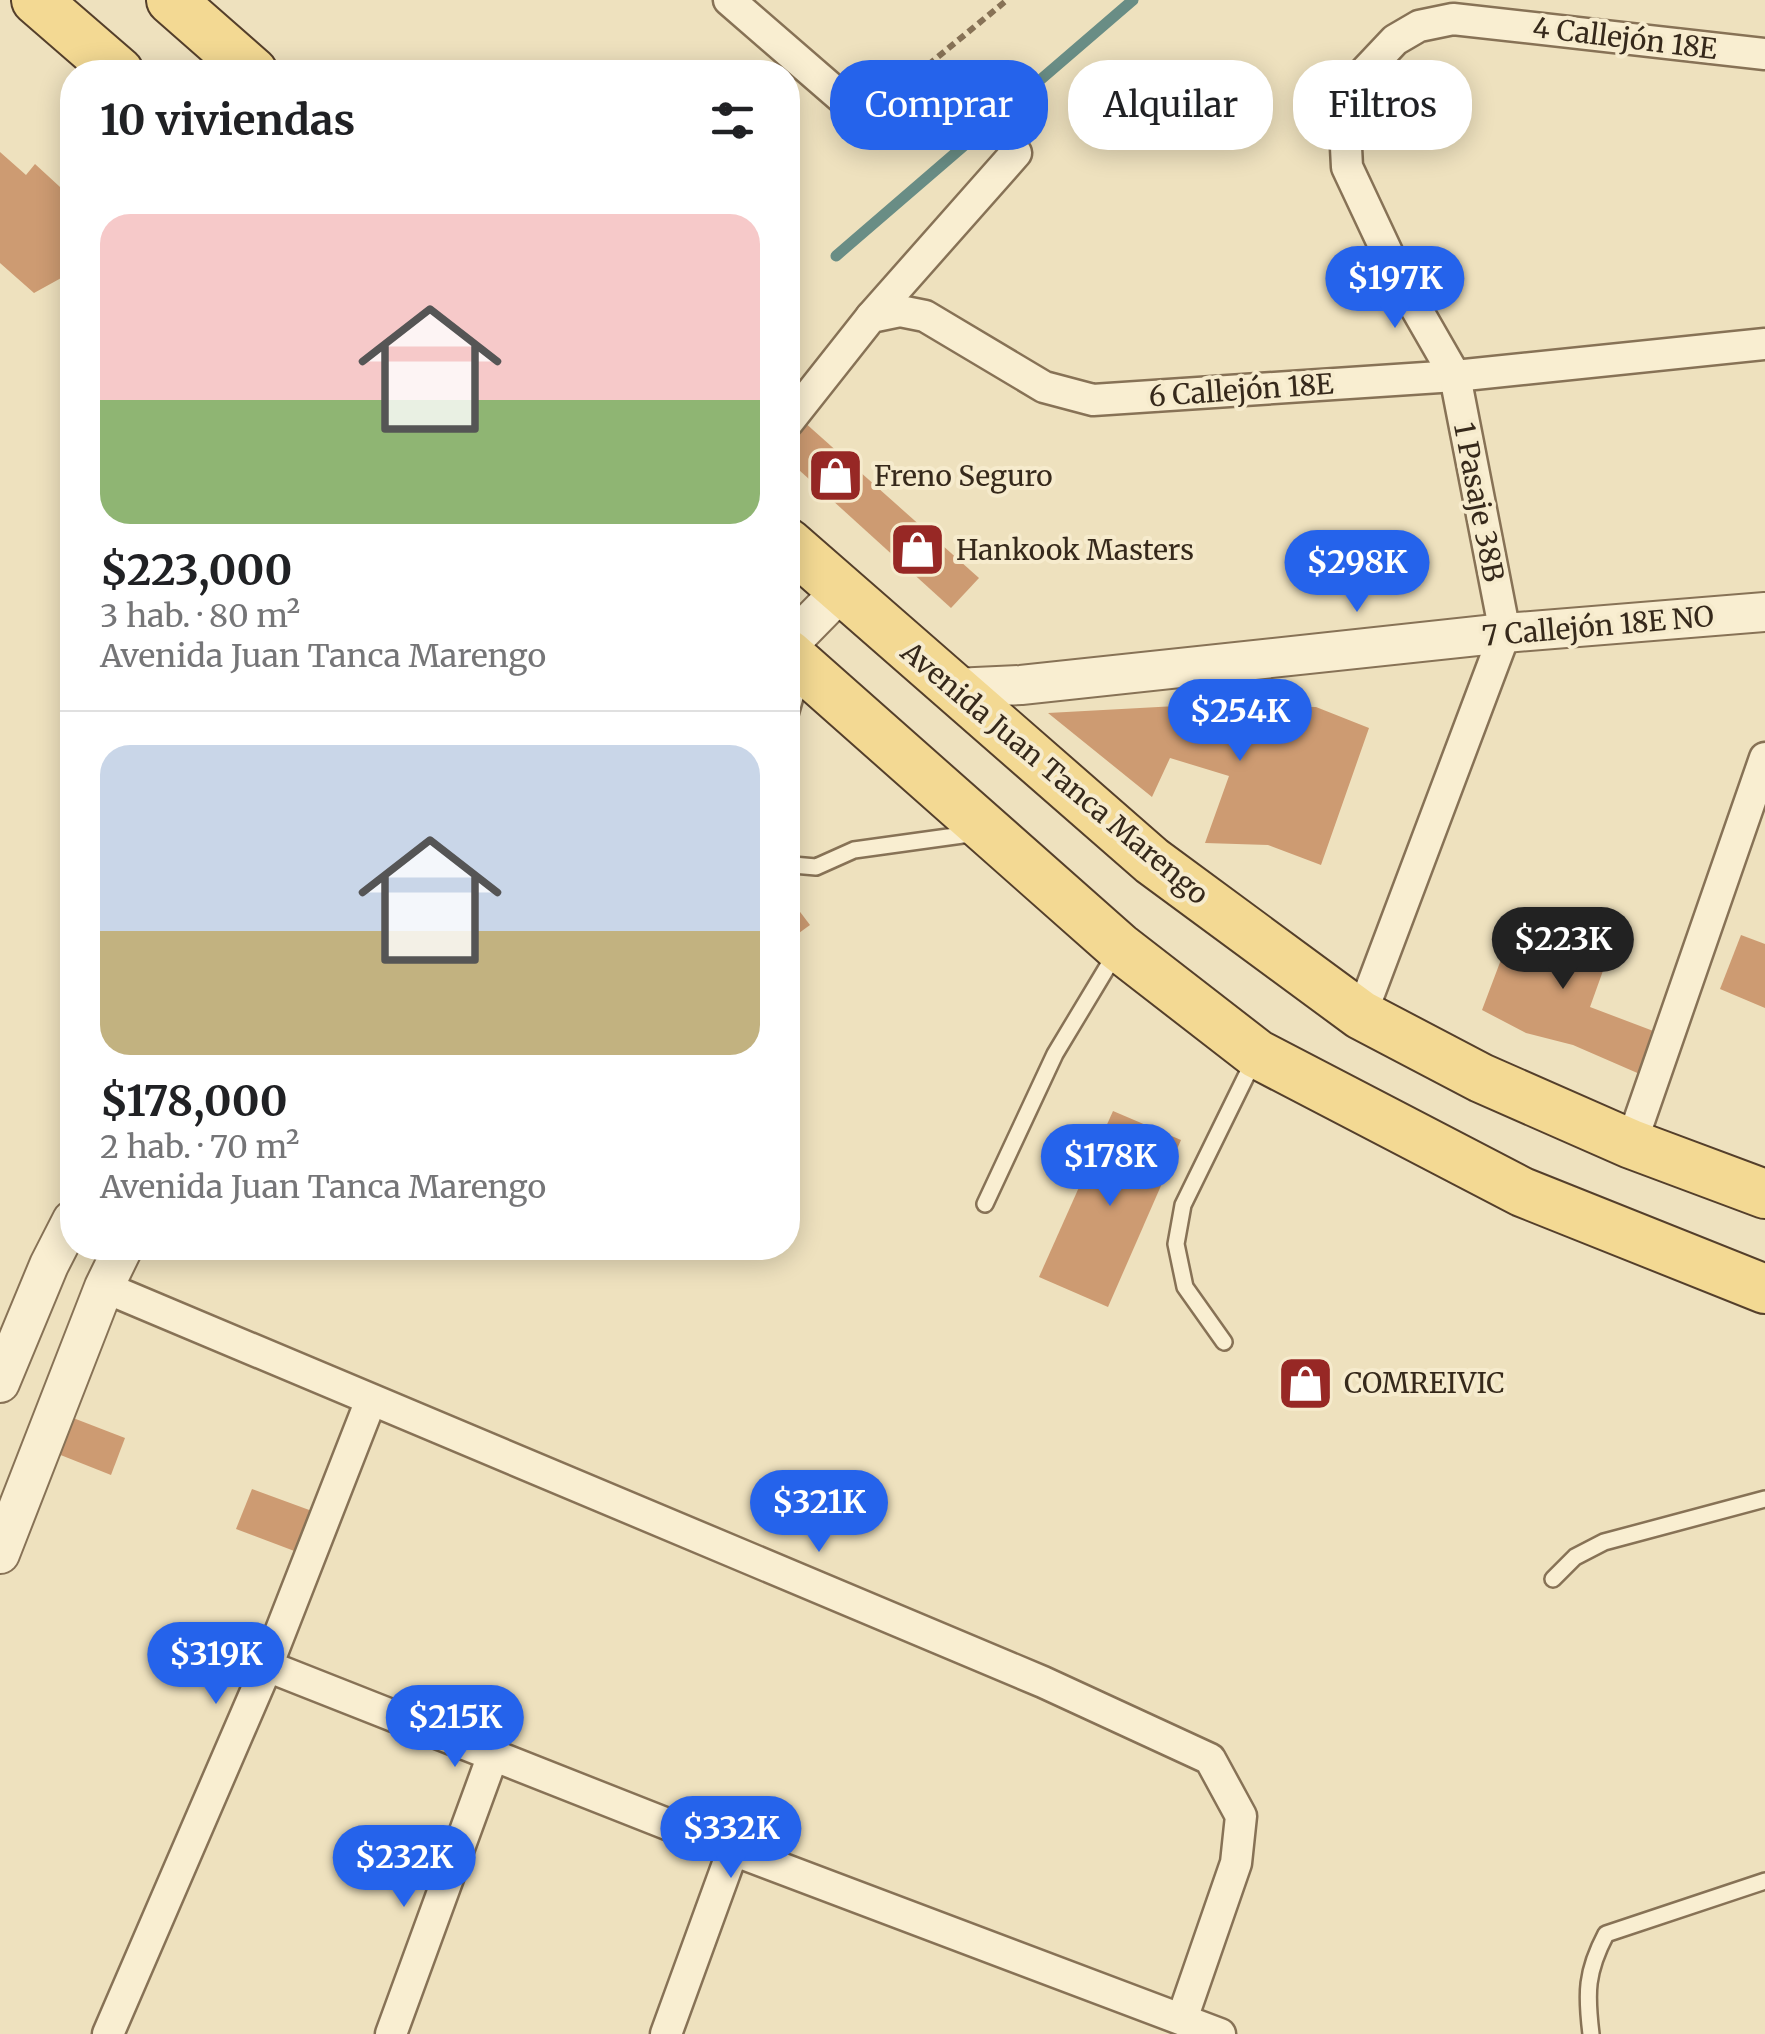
<!DOCTYPE html>
<html lang="es">
<meta charset="utf-8">
<style>
body{margin:0;font-family:Merriweather,serif;background:#f2f2f2;color:#202124;height:100vh;display:flex;flex-direction:column;font-size:38px;white-space:nowrap}
*{box-sizing:border-box;margin:0}
p{font-size:32px;color:#757577}
.icon{flex:none;width:55px;height:55px;fill:none;stroke:currentColor;stroke-width:2;stroke-linecap:round;stroke-linejoin:round}
.map{position:relative;flex:1;overflow:hidden}
.sheet{position:absolute;left:60px;top:60px;width:740px;height:1200px;display:flex;flex-direction:column;background:#fff;border-radius:40px;box-shadow:0 5px 25px #0003}
.sheet>*{flex:none}
.banner{position:absolute;left:830px;top:60px;width:785px;height:90px;display:flex;gap:20px}
.price{position:absolute;translate:-50% -85px;padding:0 22px;border-radius:35px;background:#2563eb;color:#fff;font-size:32px;line-height:65px;filter:drop-shadow(0 2px 5px #0008)}
.price::after{content:'';position:absolute;left:50%;top:60px;width:30px;height:22px;margin-left:-15px;background:inherit;clip-path:polygon(0 0,100% 0,50% 100%)}
.price.on{background:#222;color:#fff}
ul{padding:0;list-style:none}
li{display:grid;align-content:center;gap:20px;height:530px;padding:0 40px}
li+li{border-top:2px solid #e0e0e0}
li span{display:grid;place-items:center;height:310px;border-radius:30px;color:#555}
li>.icon{margin-inline-start:auto}
span .icon{width:180px;height:180px;fill:#fffc;stroke-width:1}
li b{font-size:42px}
h2{display:flex;justify-content:space-between;align-items:center;height:120px;padding:0 40px;font-size:42px}
.tag{padding:0 35px;border-radius:40px;background:#fff;box-shadow:0 5px 25px #0003;font-size:35px;line-height:90px}
.tag.on{background:#2563eb;color:#fff}
.map>svg:first-child{display:block}
.lines{fill:none;stroke-linecap:round;stroke-linejoin:round}
.stream{stroke:#698d85;stroke-width:11}
.building{fill:#cd9b72}
.service-casing{stroke:#877256;stroke-width:20}
.minor-casing{stroke:#877256;stroke-width:35}
.tertiary-casing{stroke:#877256;stroke-width:42}
.primary-casing{stroke:#543f2b;stroke-width:52}
.path{stroke:#877256;stroke-width:6;stroke-dasharray:8 5;stroke-linecap:butt}
.service{stroke:#f9eed1;stroke-width:15}
.minor{stroke:#f9eed1;stroke-width:30}
.tertiary{stroke:#f9eed1;stroke-width:38}
.primary{stroke:#f3d993;stroke-width:48}
.labels{text-anchor:middle;stroke-width:8;stroke-linejoin:round;paint-order:stroke}
.street-label{font-size:28px;fill:#36291b;stroke:#f6ebcd}
.poi-label{font-size:28px;fill:#36291b;stroke:#f6ebcd;text-anchor:start}
</style>
<div class="map">
<svg width="1765" height="2034" viewBox="0 0 1765 2034">
<rect width="100%" height="100%" fill="#eee1be"/>
<g class="lines">
<polyline class="stream" points="836,256 1133,0"/>
</g>
<g class="building">
<polygon points="0,152 26,175 35,164 72,198 72,272 34,293 0,263"/>
<polygon points="803,421 979,578 951,608 788,460 788,438"/>
<polygon points="1195,705 1316,707 1369,728 1321,865 1268,845 1205,843 1229,776 1170,758 1152,797 1048,713"/>
<polygon points="788,896 810,925 788,941"/>
<polygon points="1519,912 1614,940 1590,1007 1656,1032 1642,1075 1573,1045 1526,1033 1482,1010"/>
<polygon points="1741,935 1765,944 1765,1008 1720,989"/>
<polygon points="1113,1111 1181,1140 1108,1307 1039,1277"/>
<polygon points="68,1416 125,1438 111,1475 53,1452"/>
<polygon points="252,1489 312,1511 297,1552 236,1529"/>
</g>
<g class="lines">
<defs>
<g id="service">
<polyline points="788,722 802,673"/>
<polyline points="788,861 793,865 816,867 854,850 977,833"/>
<polyline points="985,1204 1055,1054 1117,951"/>
<polyline points="1224,1342 1185,1287 1176,1244 1183,1205 1255,1058"/>
<polyline points="1553,1579 1575,1557 1604,1542 1765,1499"/>
<path d="M 1591,2034 C 1586,1993 1586,1972 1606,1934 L 1765,1881"/>
</g>
<g id="minor">
<polyline points="729,0 864,117"/>
<polyline points="871,317 1016,153"/>
<polyline points="788,422 871,317 900,311 925,316 1044,387 1093,400 1455,376 1765,344"/>
<polyline points="1361,1015 1505,633 1455,376 1401,282 1347,167 1345,128 1350,101 1361,76 1395,40 1419,26 1453,19 1765,54"/>
<polyline points="1631,1144 1765,758"/>
<polyline points="104,1287 1043,1682 1210,1759 1241,1816 1236,1863 1182,2019"/>
<polyline points="267,1666 733,1850 1220,2034"/>
<polyline points="108,2034 267,1666 371,1400"/>
<polyline points="391,2034 493,1755"/>
<polyline points="666,2034 733,1850"/>
</g>
<g id="tertiary">
<polyline points="788,645 841,591"/>
<polyline points="954,688 1021,685 1505,633 1765,612"/>
<polyline points="0,1383 49,1265 72,1220"/>
<polyline points="0,1554 104,1287 123,1248"/>
</g>
<g id="primary">
<polyline points="36,0 119,72"/>
<polyline points="171,0 253,72"/>
<polyline points="788,543 1152,861 1361,1015 1481,1078 1631,1144 1765,1194"/>
<polyline points="788,654 1119,947 1257,1054 1522,1192 1765,1289"/>
</g>
</defs>
<use href="#service" class="service-casing"/>
<use href="#minor" class="minor-casing"/>
<use href="#tertiary" class="tertiary-casing"/>
<use href="#primary" class="primary-casing"/>
<polyline class="path" points="888,98 1007,0"/>
<use href="#service" class="service"/>
<use href="#minor" class="minor"/>
<use href="#tertiary" class="tertiary"/>
<use href="#primary" class="primary"/>
</g>
<defs>
<symbol id="shop-square" viewBox="-11 -11 22 22"><rect x="-9" y="-9" width="18" height="18" rx="4" fill="#972825" stroke="#f6ebcd"/><path d="M-5-2.5h2.3a2.7 3.5 0 0 1 5.4 0H5L5.5 6h-11ZM-1.5-2.5h3a1.5 2.3 0 0 0-3 0Z" fill="#fff"/></symbol>
</defs>
<g fill-rule="evenodd">
<use href="#shop-square" x="804" y="444" width="63" height="63"/>
<use href="#shop-square" x="886" y="518" width="63" height="63"/>
<use href="#shop-square" x="1274" y="1352" width="63" height="63"/>
</g>
<g class="labels">
<g class="street-label">
<text transform="translate(1625 38) rotate(7)" y="10">4 Callejón 18E</text>
<text transform="translate(1241 390) rotate(-4)" y="10">6 Callejón 18E</text>
<text transform="translate(1479 502) rotate(79)" y="10">1 Pasaje 38B</text>
<text transform="translate(1598 626) rotate(-5)" y="10">7 Callejón 18E NO</text>
<text transform="translate(1055 773) rotate(40)" y="10">Avenida Juan Tanca Marengo</text>
</g>
<g class="poi-label">
<text x="874" y="486">Freno Seguro</text>
<text x="956" y="560">Hankook Masters</text>
<text x="1344" y="1393">COMREIVIC</text>
</g>
</g>
</svg>
<b class="price" style="left:1395px;top:331px">$197K</b>
<b class="price" style="left:1357px;top:615px">$298K</b>
<b class="price" style="left:1240px;top:764px">$254K</b>
<b class="price on" style="left:1563px;top:992px">$223K</b>
<b class="price" style="left:1110px;top:1209px">$178K</b>
<b class="price" style="left:819px;top:1555px">$321K</b>
<b class="price" style="left:216px;top:1707px">$319K</b>
<b class="price" style="left:455px;top:1770px">$215K</b>
<b class="price" style="left:731px;top:1881px">$332K</b>
<b class="price" style="left:404px;top:1910px">$232K</b>
<div class="banner">
<a class="tag on">Comprar</a>
<a class="tag">Alquilar</a>
<a class="tag">Filtros</a>
</div>
<section class="sheet">
<h2>10 viviendas<svg class="icon" aria-label="filters" viewBox="0 0 24 24"><path d="M4 7h16M4 17h16"/><circle cx="9" cy="7" r="2"/><circle cx="15" cy="17" r="2"/></svg></h2>
<ul>
<li><span style="background:linear-gradient(#f6c9c9 60%,#8fb573 0)"><svg class="icon" aria-label="home" viewBox="0 0 24 24"><path d="M3 11l9-7 9 7M6 9v11h12V9"/></svg></span><div><b>$223,000</b><p>3 hab. · 80 m²</p><p>Avenida Juan Tanca Marengo</p></div></li>
<li><span style="background:linear-gradient(#c9d6e8 60%,#c2b280 0)"><svg class="icon" aria-label="home" viewBox="0 0 24 24"><path d="M3 11l9-7 9 7M6 9v11h12V9"/></svg></span><div><b>$178,000</b><p>2 hab. · 70 m²</p><p>Avenida Juan Tanca Marengo</p></div></li>
</ul>
</section>
</div>
